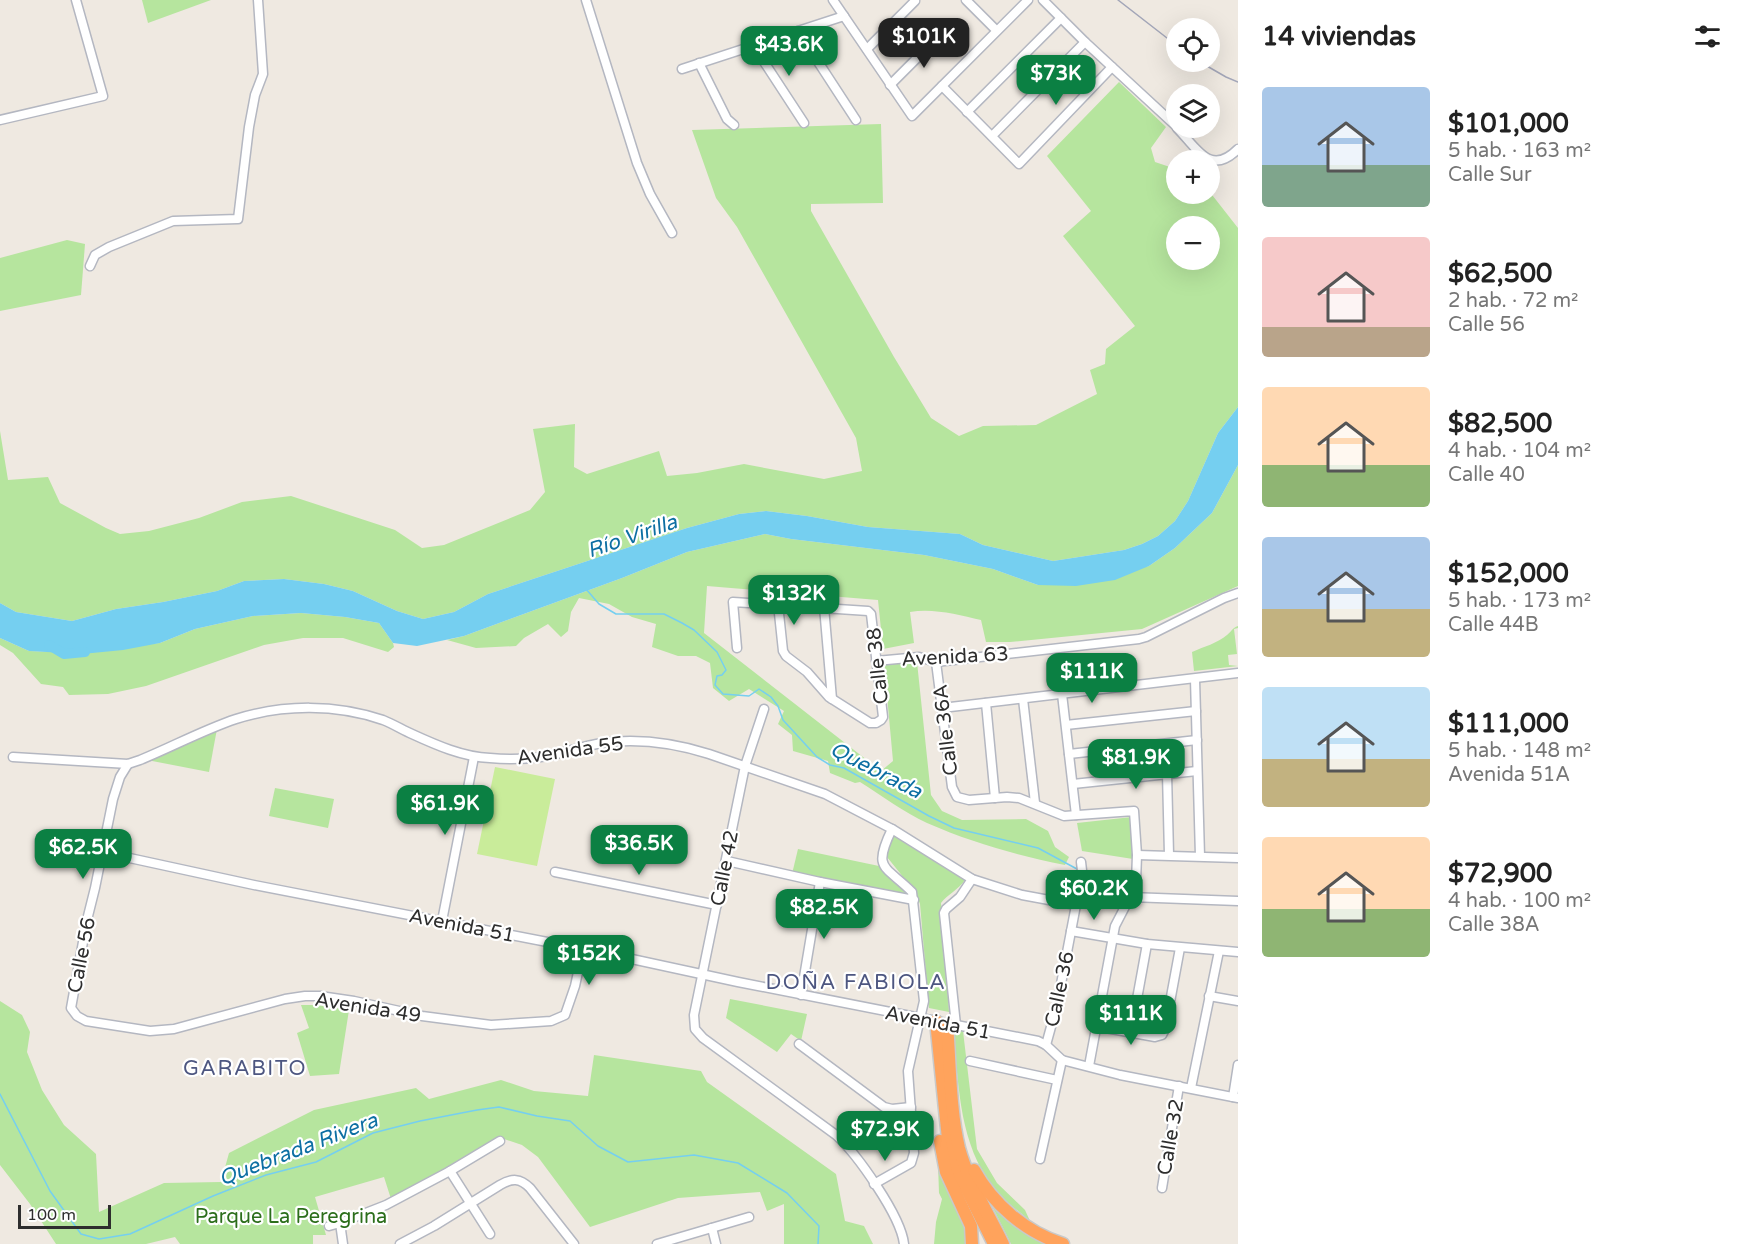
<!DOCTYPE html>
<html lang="es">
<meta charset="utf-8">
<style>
body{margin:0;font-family:"Varela Round",sans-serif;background:#f2f2f2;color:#222;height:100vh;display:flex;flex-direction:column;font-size:22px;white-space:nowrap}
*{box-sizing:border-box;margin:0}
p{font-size:20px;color:#767676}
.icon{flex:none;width:33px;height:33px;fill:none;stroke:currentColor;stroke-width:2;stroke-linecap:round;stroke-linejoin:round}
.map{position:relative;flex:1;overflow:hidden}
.drawer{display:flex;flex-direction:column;background:#fff;width:510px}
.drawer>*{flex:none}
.tools{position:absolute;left:1166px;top:18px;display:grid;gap:12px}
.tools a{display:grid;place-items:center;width:54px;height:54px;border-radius:50%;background:#fff;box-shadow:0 6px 24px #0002;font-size:30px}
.scale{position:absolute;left:18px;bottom:15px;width:93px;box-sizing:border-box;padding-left:6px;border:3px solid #2e2e2e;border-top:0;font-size:16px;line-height:21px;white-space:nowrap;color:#2e2e2e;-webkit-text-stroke:4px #fff;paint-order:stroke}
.price{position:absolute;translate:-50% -51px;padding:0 14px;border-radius:12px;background:#0b8043;color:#fff;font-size:20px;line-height:39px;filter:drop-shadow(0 2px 3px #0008)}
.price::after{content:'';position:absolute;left:50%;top:36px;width:18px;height:14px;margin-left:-9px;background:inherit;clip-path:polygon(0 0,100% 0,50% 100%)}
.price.current{background:#222;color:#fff}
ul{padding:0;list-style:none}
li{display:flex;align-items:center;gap:18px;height:150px;padding:0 24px}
li span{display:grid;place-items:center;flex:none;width:168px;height:120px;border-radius:6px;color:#555}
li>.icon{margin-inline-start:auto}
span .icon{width:72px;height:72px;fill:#fffc;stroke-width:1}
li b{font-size:26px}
h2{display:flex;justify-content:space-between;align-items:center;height:72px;padding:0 24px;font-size:26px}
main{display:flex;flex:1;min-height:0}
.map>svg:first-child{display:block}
.green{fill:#b6e59e;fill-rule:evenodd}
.pitch{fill:#c9ec9a}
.water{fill:#75cff0}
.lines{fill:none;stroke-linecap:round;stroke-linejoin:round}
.stream{stroke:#75cff0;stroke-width:1.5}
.river{stroke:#75cff0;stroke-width:10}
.minor-casing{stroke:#b4b7c1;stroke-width:11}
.highway-casing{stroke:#c9c9c9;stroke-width:15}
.minor{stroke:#fff;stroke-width:8}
.highway{stroke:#ffa35c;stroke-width:12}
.rail{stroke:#a3a6b8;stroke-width:1.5}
.labels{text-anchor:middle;stroke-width:4.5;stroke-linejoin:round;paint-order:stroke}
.street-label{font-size:20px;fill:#2e2e2e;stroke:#fff}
.park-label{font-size:20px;fill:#2c6e1b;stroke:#fff}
.water-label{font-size:21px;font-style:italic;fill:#0d6fa3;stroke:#fff}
.neighbourhood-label{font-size:21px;letter-spacing:1.5px;fill:#4d5680;stroke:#fff}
</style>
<main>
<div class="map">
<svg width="1238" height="1244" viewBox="0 0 1238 1244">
<rect width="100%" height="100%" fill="#efe9e1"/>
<g class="green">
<polygon points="142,0 211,0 148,23"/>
<path d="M 1119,82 L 1166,127 L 1151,148 L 1155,162 L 1176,169 L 1176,194 L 1209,194 L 1209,191 L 1238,228 L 1238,407 L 1218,433 L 1188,501 L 1175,521 L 1158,536 L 1142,544 L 1124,550 L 1053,561 L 983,545 L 960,534 L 868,527 L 807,516 L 766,511 L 739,514 L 687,528 L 488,594 L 454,612 L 423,619 L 397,611 L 353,591 L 324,584 L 284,579 L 244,581 L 217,591 L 163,602 L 116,609 L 72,621 L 16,612 L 0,603 L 0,431 L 8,480 L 48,477 L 60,503 L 106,528 L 120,534 L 149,531 L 199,518 L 242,502 L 291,496 L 395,530 L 422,548 L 444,545 L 530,510 L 545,492 L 533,429 L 575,424 L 574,467 L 587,474 L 659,451 L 667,476 L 697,473 L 744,464 L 824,479 L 862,471 L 856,438 L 737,227 L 716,198 L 692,130 L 881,124 L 883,203 L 811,204 L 811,211 L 894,357 L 931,418 L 959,436 L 983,426 L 1036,425 L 1097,394 L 1090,370 L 1105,364 L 1106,349 L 1135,326 L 1063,236 L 1091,211 L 1047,156 ZM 1176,226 L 1209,226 L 1209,260 L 1176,260 Z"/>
<polygon points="67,240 85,244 81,295 0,311 0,258"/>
<path d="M 1238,465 L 1238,586 L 1142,629 L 1010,642 L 986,642 L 981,620 C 958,615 934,608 910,612 L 914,643 L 883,649 L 878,600 L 707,586 L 704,633 L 881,771 L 893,761 L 884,663 L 917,662 L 931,795 L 942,811 L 962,820 L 1026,819 L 1048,831 L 1055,847 L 1069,857 L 1065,865 C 1016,855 973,843 927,823 C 904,812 882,796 860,782 L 855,783 L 830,773 L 828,761 L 793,751 L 792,735 L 778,724 L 784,711 L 749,689 L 729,701 L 713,688 L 710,663 L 696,656 L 678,656 L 652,647 L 656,624 L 632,617 L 609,604 L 579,598 L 571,612 L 568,631 L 561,637 L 548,624 L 524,638 L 516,646 L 476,648 L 447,640 L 464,636 L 622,578 L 687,552 L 765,534 L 791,539 L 924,555 L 993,569 L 1038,585 L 1149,566 L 1175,548 L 1212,513 Z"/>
<polygon points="301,613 345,617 379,623 393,643 394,647 388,652 343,638 303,638 264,645 146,686 108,694 69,695 63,687 41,684 13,653 0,645 0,638 29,651 54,652 160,643 195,629 253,616"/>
<path d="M 1238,626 L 1238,628 L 1234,629 L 1237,654 L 1228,655 L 1229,665 L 1238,666 L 1194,671 L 1192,652 C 1203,647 1218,643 1227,635 C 1232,631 1232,628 1238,626 Z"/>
<polygon points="217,729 209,772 147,760"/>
<polygon points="275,788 334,799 328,828 269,816"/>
<polygon points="1132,817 1133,859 1082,851 1077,823"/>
<path d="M 894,834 L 965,880 C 958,890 948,894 941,903 L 949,1012 L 929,1008 L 920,904 L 916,893 L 887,857 L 886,851 Z"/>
<polygon points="798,849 879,866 903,888 907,897 792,874"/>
<polygon points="730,999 807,1014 801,1041 791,1034 777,1052 726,1018"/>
<polygon points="0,1001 22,1015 30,1032 27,1052 42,1090 64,1125 96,1154 99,1212 164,1183 221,1182 229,1153 314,1110 416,1088 429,1099 501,1080 534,1091 588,1096 594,1055 701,1071 707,1082 836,1174 845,1221 864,1226 873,1244 784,1244 784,1204 767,1211 760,1192 678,1198 590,1227 538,1157 522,1145 498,1137 454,1165 391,1199 384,1177 315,1197 326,1235 313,1235 313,1244 180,1244 175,1237 146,1244 56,1244 30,1204 0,1165"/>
<polygon points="301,1005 317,1005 349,1010 339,1074 310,1076 297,1033 309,1028"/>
<path d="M 957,1031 L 963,1031 L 977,1149 L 997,1183 L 1025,1210 L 1030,1221 C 1018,1210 1002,1200 993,1187 C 960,1144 959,1090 954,1038 L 954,1033 Z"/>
<polygon points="938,1164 968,1233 968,1244 934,1244 936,1222 942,1199 939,1193"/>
<polygon points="984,1190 1056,1244 1011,1244"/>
</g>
<polygon class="pitch" points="495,767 555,779 537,866 477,854"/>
<polygon class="water" points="1238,407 1238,465 1212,513 1175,548 1149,566 1115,580 1076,586 1038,585 993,569 924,555 791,539 765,534 687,552 622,578 464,636 417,646 393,643 379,623 345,617 301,613 253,616 195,629 160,643 123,650 82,654 29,651 0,638 0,603 16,612 72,621 116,609 163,602 217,591 244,581 284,579 324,584 353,591 397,611 423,619 454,612 488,594 687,528 739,514 766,511 807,516 868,527 960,534 983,545 1053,561 1124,550 1142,544 1158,536 1175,521 1188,501 1218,433"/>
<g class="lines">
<g class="stream">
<polyline points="586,589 599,604 616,614 664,614 682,623 694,630 717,652 726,670 722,675 717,676 715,685 723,694 749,696 759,689 771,697 778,706 783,720 817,757 830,765 844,768 929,816 954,828 1038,848 1077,869"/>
<polyline points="0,1094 50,1191 81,1234 99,1239 130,1234 213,1196 266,1175 316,1162 373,1133 420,1121 477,1110 499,1107 537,1116 570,1121 598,1146 628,1162 694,1155 738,1163 787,1193 819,1226 818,1244"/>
</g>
<polyline class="river" points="49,645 64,654 85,652"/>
<defs>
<g id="minor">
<polyline points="586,0 637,163 650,194 672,233"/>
<polyline points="833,0 912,116 1028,0"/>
<polyline points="966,0 996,30"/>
<polyline points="1043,0 1085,42 1176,126"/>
<polyline points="798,31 856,120"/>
<polyline points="753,45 804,123"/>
<polyline points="867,49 915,1"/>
<polyline points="699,63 727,119 734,125"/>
<polyline points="682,69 844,16"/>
<polyline points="890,85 940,35"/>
<polyline points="942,86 1019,164 1112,67"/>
<polyline points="967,112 1061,18"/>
<polyline points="0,120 103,96 76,0"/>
<path d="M 1177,128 C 1197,148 1210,177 1238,149"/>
<polyline points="992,136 1085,42"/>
<polyline points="90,266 95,255 109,247 173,221 238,219 249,127 255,95 263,74 258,0"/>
<polyline points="824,607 832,699"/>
<polyline points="737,648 733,602 868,611 871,614 883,717 881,720 876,723 870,723 829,697 807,672 786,656 783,651 778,604"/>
<polyline points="876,661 919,657 936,662 1139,639 1146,637 1224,598 1238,593"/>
<polyline points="936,662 952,787 957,797 969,800 1007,797 1019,798 1064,816 1134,811 1137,855 1136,882 1130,897 1115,926 1089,1066"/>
<polyline points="1195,679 1200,856"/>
<polyline points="1062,694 1076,815"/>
<polyline points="1023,699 1035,803"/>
<polyline points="986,703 995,798"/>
<polyline points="942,708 1238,673"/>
<path d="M 764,709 L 745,766 L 694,1015 L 695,1029 L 703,1038 L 836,1135 C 857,1154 901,1216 904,1244"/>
<polyline points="1066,725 1196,711"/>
<polyline points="1069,754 1197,740"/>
<path d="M 13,757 L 128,764 L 140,760 C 172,747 203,730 236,719 C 284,704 336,704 383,720 C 393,724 403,730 412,734 C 436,745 463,757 490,758 C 511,760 532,759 553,755 C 569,751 585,746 602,743 C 638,738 674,743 709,754 L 825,794 L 892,829 L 972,879 L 1022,895 L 1076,905"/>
<polyline points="128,764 120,777 113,799 95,888 87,920 71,1008 77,1016 86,1021 150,1031 174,1029 285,999 305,996 320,996 354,1001 422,1016 491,1025 551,1021 565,1015 575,986 583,949"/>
<polyline points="1167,773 1169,855"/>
<polyline points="1073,784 1197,771"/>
<polyline points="102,852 254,885 604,953 738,982 1038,1041 1046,1045 1062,1060 1120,1075 1238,1098"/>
<polyline points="1137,855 1238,858"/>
<polyline points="727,861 820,882 914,900"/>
<polyline points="555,872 717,905"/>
<polyline points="1130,897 1238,901"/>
<polyline points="442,921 474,757"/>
<polyline points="1071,931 1147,944 1238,952"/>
<polyline points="801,995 820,882"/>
<polyline points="1209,996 1238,1001"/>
<polyline points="956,1025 944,913 946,909 960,897 972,879"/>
<polyline points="1095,1026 1155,1037 1162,1035 1165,1029 1180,948"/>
<polyline points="1131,1032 1147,944"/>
<polyline points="799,1044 884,1107 892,1109 911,1107"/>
<polyline points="1046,1045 1057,1005 1076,905 1083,879 1081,862"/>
<polyline points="970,1061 1057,1080"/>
<polyline points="1191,1088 1219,951"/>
<polyline points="1233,1097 1238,1065"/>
<polyline points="1040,1159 1062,1060"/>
<polyline points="450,1171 490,1234"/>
<path d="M 874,1184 L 911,1163 L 914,1153 L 908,1071 L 924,1001 L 912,892 C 885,865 872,870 892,829"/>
<polyline points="1162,1188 1179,1086"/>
<polyline points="340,1223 386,1205 450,1171 500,1141"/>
<polyline points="329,1226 340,1223 343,1244"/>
<polyline points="712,1228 716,1244"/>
<path d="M 400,1244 L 434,1226 L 500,1185 C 512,1178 520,1178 530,1188 L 574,1244"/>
<polyline points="657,1244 749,1217"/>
</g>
<g id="highway">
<polyline points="936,1021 949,1149 956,1168 994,1244"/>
<path d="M 947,1024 C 950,1062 950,1111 959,1148 C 968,1181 988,1213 1003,1244"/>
<polyline points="940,1141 946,1172 971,1226 972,1244"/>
<path d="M 974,1170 C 993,1204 1025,1232 1063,1244"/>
</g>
</defs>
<use href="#minor" class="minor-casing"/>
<use href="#highway" class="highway-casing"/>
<use href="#minor" class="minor"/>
<use href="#highway" class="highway"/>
<g class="rail">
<polyline points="1118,0 1176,45"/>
<polyline points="1200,62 1226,77 1238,82"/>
</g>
</g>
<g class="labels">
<g class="street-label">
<text transform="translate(955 656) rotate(-3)" y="7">Avenida 63</text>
<text transform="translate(877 666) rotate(-96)" y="7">Calle 38</text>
<text transform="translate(945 730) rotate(-97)" y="7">Calle 36A</text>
<text transform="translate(570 750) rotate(-8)" y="7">Avenida 55</text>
<text transform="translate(724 868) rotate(-79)" y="7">Calle 42</text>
<text transform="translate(462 925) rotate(11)" y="7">Avenida 51</text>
<text transform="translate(81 955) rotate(-79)" y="7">Calle 56</text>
<text transform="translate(1059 989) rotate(-78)" y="7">Calle 36</text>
<text transform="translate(368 1007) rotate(9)" y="7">Avenida 49</text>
<text transform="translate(938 1022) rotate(11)" y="7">Avenida 51</text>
<text transform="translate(1170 1137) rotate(-80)" y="7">Calle 32</text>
</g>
<g class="park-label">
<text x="291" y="1223">Parque La Peregrina</text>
</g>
<g class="water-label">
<text transform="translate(632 536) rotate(-19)" y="7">Río Virilla</text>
<text transform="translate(876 770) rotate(27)" y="7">Quebrada</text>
<text transform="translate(298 1149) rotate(-21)" y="7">Quebrada Rivera</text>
</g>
<g class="neighbourhood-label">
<text x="856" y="989">DOÑA FABIOLA</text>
<text x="245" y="1075">GARABITO</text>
</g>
</g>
</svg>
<div class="tools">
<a><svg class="icon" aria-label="locate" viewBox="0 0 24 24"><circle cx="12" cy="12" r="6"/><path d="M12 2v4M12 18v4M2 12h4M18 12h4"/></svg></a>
<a><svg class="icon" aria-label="layers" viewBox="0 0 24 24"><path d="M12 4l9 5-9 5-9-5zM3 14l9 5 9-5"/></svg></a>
<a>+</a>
<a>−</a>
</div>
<div class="scale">100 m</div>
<b class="price current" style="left:924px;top:69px">$101K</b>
<b class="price" style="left:789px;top:77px">$43.6K</b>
<b class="price" style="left:1056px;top:106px">$73K</b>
<b class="price" style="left:794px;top:626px">$132K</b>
<b class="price" style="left:1092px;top:704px">$111K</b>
<b class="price" style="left:1136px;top:790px">$81.9K</b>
<b class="price" style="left:445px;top:836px">$61.9K</b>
<b class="price" style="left:639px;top:876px">$36.5K</b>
<b class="price" style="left:83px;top:880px">$62.5K</b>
<b class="price" style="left:1094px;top:921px">$60.2K</b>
<b class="price" style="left:824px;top:940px">$82.5K</b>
<b class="price" style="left:589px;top:986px">$152K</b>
<b class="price" style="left:1131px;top:1046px">$111K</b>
<b class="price" style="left:885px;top:1162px">$72.9K</b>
</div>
<section class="drawer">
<h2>14 viviendas<svg class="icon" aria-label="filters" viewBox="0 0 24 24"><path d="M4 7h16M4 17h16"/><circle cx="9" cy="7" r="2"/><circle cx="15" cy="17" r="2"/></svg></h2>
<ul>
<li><span style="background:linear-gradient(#a9c7e8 65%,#7fa58c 0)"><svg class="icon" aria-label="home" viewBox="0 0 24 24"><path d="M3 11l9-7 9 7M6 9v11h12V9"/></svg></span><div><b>$101,000</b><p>5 hab. · 163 m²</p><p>Calle Sur</p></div></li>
<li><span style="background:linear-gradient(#f6c9c9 75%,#b9a48a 0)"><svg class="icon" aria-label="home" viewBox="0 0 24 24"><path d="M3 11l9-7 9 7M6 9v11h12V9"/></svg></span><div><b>$62,500</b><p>2 hab. · 72 m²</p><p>Calle 56</p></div></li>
<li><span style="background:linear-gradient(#ffd9b3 65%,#8fb573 0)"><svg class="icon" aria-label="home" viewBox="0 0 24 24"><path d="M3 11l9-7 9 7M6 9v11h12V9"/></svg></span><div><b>$82,500</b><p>4 hab. · 104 m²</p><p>Calle 40</p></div></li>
<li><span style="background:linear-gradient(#a9c7e8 60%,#c2b280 0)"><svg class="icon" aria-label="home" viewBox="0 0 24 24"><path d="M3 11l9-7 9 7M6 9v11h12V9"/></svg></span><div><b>$152,000</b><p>5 hab. · 173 m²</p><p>Calle 44B</p></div></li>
<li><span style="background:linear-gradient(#bfe0f5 60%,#c2b280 0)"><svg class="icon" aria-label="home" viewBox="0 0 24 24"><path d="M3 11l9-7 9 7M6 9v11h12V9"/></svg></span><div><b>$111,000</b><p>5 hab. · 148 m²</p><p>Avenida 51A</p></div></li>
<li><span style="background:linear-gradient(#ffd9b3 60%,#8fb573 0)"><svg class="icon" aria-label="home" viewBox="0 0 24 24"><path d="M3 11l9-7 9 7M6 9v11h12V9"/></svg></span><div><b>$72,900</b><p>4 hab. · 100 m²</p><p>Calle 38A</p></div></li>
</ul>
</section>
</main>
